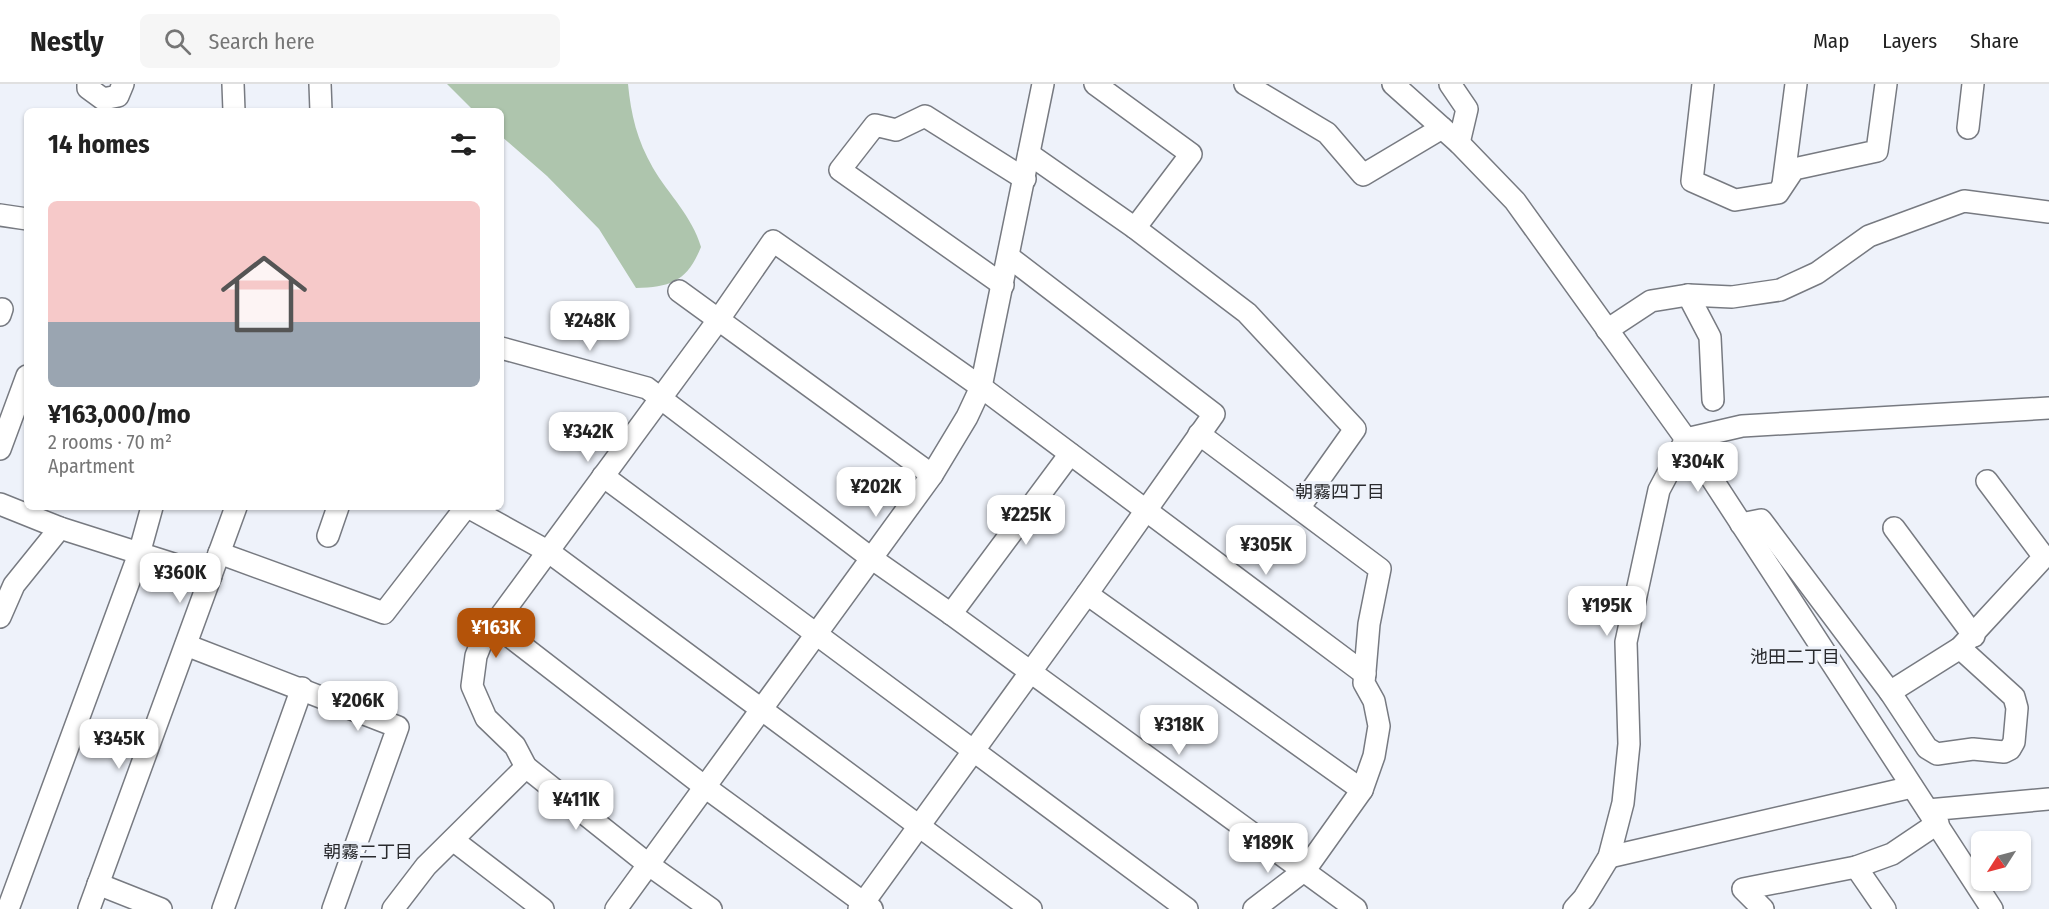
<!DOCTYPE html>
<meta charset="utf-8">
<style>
body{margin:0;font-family:"Fira Sans Condensed","Noto Sans JP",sans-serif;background:#f6f6f6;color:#222;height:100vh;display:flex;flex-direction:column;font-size:22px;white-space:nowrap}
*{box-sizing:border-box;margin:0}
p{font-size:20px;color:#767676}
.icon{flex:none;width:33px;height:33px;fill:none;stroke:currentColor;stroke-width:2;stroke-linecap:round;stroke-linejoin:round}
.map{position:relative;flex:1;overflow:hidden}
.side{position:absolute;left:24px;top:24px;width:480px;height:402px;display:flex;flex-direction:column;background:#fff;border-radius:9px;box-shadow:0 2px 4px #0004}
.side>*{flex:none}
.needle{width:39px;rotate:234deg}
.fabs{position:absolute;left:1971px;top:747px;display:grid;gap:12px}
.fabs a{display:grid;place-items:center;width:60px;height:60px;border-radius:9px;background:#fff;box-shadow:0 2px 4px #0004;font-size:30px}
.price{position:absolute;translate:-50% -51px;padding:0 14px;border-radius:12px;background:#fff;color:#222;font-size:20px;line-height:39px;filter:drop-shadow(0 2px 3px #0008)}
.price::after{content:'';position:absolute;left:50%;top:36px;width:18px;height:14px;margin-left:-9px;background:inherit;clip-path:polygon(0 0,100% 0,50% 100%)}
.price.on{background:#b45309;color:#fff}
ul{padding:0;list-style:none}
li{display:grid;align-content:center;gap:12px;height:318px;padding:0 24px}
li span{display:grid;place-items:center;height:186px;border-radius:9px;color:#555}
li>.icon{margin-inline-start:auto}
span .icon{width:108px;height:108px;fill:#fffc;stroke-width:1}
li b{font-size:26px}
h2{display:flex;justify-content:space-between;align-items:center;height:72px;padding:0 24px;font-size:26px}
header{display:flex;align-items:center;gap:36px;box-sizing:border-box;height:84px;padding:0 30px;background:#fff;border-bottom:2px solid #e0e0e0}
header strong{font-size:28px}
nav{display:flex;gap:33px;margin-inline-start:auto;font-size:21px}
.search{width:420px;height:54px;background:#f6f6f6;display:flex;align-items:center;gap:15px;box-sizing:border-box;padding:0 21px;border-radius:9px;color:#767676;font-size:22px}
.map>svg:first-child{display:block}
.forest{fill:#aec5ad}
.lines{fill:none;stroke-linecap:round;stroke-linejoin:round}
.minor-casing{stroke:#777a81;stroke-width:24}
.minor{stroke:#fff;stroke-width:21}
.labels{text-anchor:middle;stroke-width:6;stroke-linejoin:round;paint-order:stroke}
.neighbourhood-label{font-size:18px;fill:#292a2d;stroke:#eef2fa}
</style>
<header>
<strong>Nestly</strong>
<div class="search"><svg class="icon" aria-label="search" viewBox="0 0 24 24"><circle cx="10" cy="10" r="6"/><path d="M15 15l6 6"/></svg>Search here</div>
<nav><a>Map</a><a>Layers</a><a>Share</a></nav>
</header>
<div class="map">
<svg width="2049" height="825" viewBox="0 0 2049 825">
<rect width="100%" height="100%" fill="#eef2fa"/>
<path class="forest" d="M 447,0 L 628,0 C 631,31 637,56 653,84 C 669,111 692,132 701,163 C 687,197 672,203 636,204 L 599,145 L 547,92 L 501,52 L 501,27 L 474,27 Z"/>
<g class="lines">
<defs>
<g id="minor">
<polyline points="88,0 88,4 103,15 118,12 123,0"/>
<polyline points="233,0 234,27"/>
<polyline points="320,0 321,27"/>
<polyline points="1095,0 1191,70 1135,144"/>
<polyline points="1245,0 1327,49 1363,91 1442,44"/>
<polyline points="1393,0 1459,59 1515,117 1686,355 1992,825"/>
<polyline points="1450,0 1467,25 1459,59"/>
<polyline points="1703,0 1692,97 1735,116 1778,109 1794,85 1877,67 1886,0"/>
<polyline points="1968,44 1973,0"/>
<polyline points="1029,70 1135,144 1247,229 1355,345 1299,424"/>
<polyline points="1783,100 1796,0"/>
<polyline points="0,131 27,135"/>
<polyline points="1003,201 840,86 875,41 896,46 925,32 1025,95"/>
<polyline points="679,207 932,391"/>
<polyline points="1688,211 1710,253 1713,316"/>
<polyline points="0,231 2,225"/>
<polyline points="1607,246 1651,217 1688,211 1732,213 1780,206 1817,189 1869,152 1964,117 2049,128"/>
<polyline points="501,264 647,304 871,474 951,530 1356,825"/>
<polyline points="1199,350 1380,485 1369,540 1364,599 1374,617 1379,642 1374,672 1362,706 1305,786 1254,825"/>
<polyline points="0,365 27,292"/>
<polyline points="603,392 1187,825"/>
<polyline points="0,420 60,444 211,492"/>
<polyline points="468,423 549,468 1031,825"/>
<polyline points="1741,440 1761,436 1890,608 1927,664 1937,670 1973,665 2004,668 2010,665 2014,658 2017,624 2014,613 1960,564"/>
<polyline points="1894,444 1974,552"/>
<polyline points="328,452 338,423"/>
<polyline points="219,469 384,529 466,423"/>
<polyline points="1087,510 1362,706"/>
<polyline points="951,530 1070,370"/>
<polyline points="0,533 14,501 60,444"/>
<polyline points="495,541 705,703 872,825"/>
<polyline points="186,561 398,643 333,825"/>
<polyline points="1890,608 1960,564 2044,473 1987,397"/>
<polyline points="1928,726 2049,715"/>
<polyline points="453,756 543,825"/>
<polyline points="1609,773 1912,703"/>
<polyline points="1856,783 1885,825"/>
<polyline points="98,800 161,825"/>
<polyline points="8,825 139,470 152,423"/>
<polyline points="89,825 236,423"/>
<polyline points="223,825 302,604"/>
<polyline points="393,825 426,782 526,683"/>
<polyline points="616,825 932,391 967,333 981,303 1043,0"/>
<polyline points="711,825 649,781 526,683 515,662 486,634 472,602 476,572 482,557 719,235 773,157 981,303 1365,590"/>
<polyline points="859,825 1087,510 1214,330 1009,173"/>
<polyline points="1574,825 1584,814 1609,773 1623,719 1629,660 1626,558 1659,406 1686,355 1742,342 2049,324"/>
<polyline points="1763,825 1743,805 1856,783 1892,770 1938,739"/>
</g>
</defs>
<use href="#minor" class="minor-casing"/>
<use href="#minor" class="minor"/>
</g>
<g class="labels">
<g class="neighbourhood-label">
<text x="1340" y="414">朝霧四丁目</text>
<text x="1795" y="579">池田二丁目</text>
<text x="368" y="774">朝霧二丁目</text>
</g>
</g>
</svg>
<div class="fabs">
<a><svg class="needle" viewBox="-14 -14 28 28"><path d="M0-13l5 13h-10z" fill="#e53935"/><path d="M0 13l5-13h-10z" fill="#767676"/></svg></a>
</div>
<b class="price" style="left:590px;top:268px">¥248K</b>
<b class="price" style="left:588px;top:379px">¥342K</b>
<b class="price" style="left:1698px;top:409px">¥304K</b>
<b class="price" style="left:876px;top:434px">¥202K</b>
<b class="price" style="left:1026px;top:462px">¥225K</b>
<b class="price" style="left:1266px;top:492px">¥305K</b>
<b class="price" style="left:180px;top:520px">¥360K</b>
<b class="price" style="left:1607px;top:553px">¥195K</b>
<b class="price on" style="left:496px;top:575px">¥163K</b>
<b class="price" style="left:358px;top:648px">¥206K</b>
<b class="price" style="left:1179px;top:672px">¥318K</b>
<b class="price" style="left:119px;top:686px">¥345K</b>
<b class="price" style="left:576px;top:747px">¥411K</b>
<b class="price" style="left:1268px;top:790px">¥189K</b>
<section class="side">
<h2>14 homes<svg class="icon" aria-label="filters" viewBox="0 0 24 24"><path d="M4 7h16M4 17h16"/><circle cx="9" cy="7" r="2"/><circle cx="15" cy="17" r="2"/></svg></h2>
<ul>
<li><span style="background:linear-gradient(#f6c9c9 65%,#9aa5b1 0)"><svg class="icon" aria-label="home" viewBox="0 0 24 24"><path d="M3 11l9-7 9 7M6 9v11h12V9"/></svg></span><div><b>¥163,000/mo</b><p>2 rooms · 70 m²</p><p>Apartment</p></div></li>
</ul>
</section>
</div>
